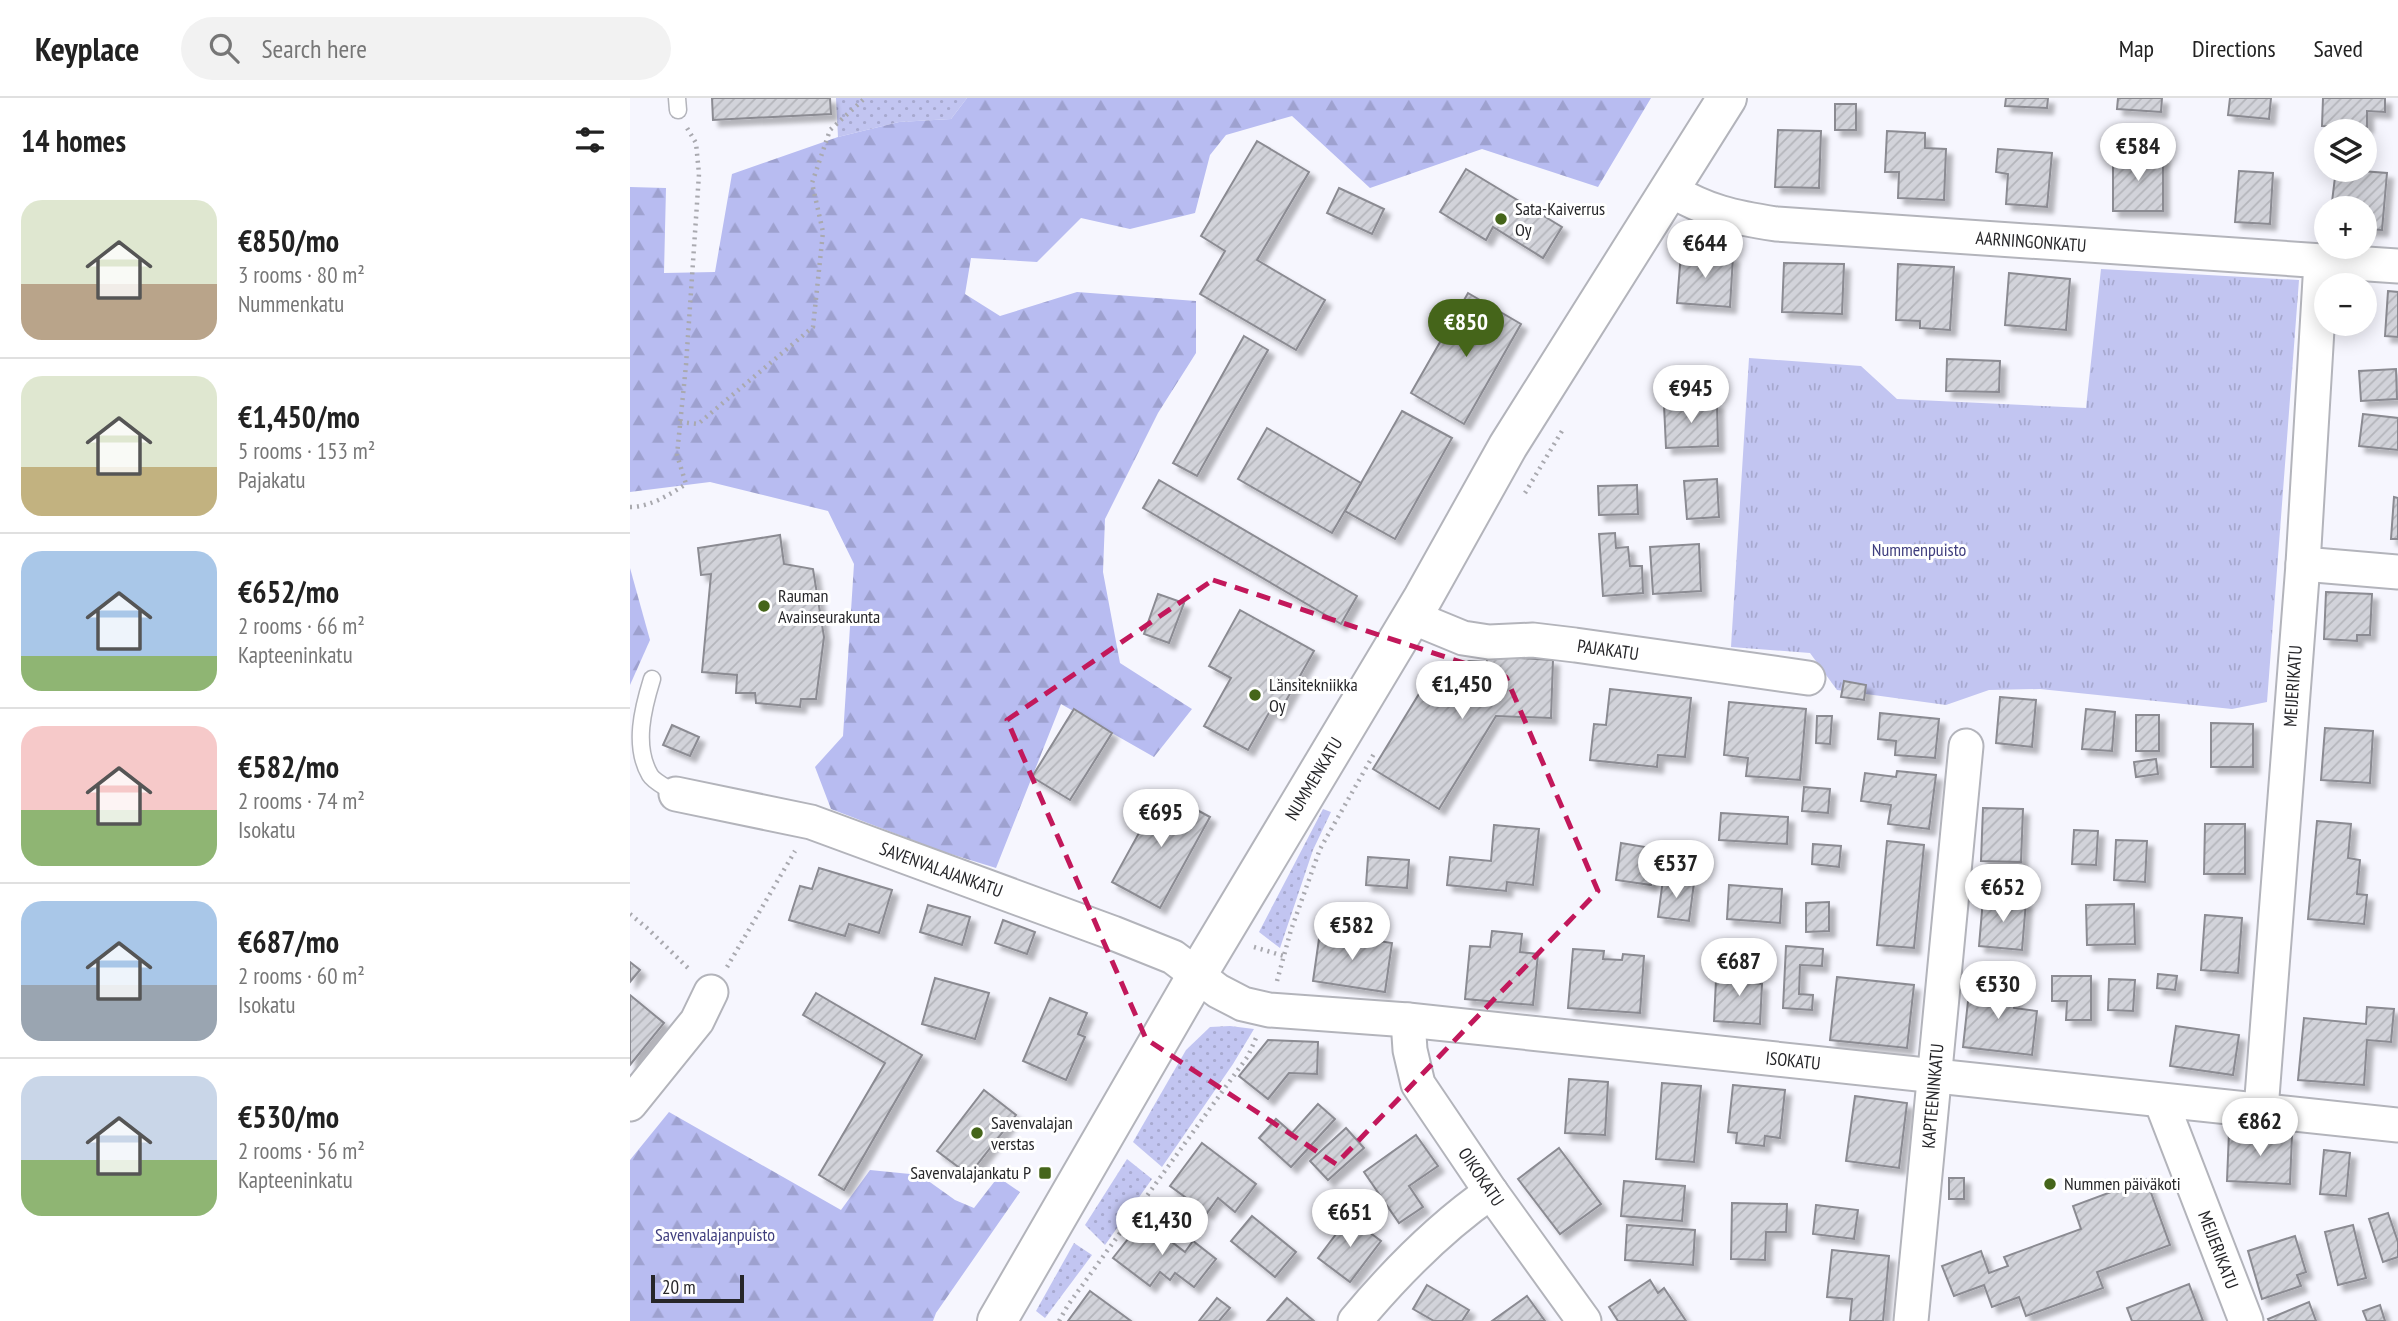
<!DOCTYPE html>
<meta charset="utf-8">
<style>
body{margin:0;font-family:"PT Sans Narrow",sans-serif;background:#f2f2f2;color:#222;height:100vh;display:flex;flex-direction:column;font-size:26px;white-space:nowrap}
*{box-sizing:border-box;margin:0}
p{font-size:23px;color:#767676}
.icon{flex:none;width:38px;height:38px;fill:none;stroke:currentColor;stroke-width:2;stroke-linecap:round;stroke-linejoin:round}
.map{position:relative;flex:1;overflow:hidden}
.sheet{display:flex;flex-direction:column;background:#fff;width:630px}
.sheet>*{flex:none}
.buttons{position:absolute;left:1684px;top:21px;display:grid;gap:14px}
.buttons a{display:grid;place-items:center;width:63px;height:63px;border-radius:50%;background:#fff;box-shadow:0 4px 18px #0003;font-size:35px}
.scale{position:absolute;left:21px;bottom:18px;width:93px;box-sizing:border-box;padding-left:7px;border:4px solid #262629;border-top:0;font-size:19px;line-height:24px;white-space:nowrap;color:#262629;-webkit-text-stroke:5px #fff;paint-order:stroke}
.price{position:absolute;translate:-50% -60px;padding:0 16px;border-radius:24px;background:#fff;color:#222;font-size:23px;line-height:46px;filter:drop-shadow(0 2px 4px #0008)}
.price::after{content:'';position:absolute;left:50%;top:42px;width:21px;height:16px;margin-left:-10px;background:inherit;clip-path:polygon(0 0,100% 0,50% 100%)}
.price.selected{background:#45651a;color:#fff}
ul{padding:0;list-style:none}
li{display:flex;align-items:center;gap:21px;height:175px;padding:0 21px}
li+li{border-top:2px solid #e0e0e0}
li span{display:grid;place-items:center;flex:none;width:196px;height:140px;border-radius:21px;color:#555}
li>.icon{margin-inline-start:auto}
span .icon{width:84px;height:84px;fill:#fffc;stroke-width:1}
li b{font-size:30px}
h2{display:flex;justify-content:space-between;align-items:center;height:84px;padding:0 21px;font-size:30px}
header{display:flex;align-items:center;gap:42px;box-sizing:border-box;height:98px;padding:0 35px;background:#fff;border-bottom:2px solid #e0e0e0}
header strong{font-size:33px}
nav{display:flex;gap:38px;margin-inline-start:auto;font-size:24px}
.search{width:490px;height:63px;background:#f2f2f2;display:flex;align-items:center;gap:18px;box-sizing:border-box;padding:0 24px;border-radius:38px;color:#767676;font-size:26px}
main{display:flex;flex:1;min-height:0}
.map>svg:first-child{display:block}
.grass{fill:url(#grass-dots)}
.forest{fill:url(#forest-firs)}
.park{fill:url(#park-tufts)}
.building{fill:url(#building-hatch);stroke:#8b8b92;stroke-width:2;filter:url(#shadow)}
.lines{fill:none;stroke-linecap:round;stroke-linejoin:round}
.service-casing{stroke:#b3b4bb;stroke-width:19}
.minor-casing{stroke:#b3b4bb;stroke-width:37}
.secondary-casing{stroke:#b3b4bb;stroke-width:42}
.path{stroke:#a9a9af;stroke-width:4.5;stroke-dasharray:2 5;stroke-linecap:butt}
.service{stroke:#fff;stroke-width:16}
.minor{stroke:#fff;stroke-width:33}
.secondary{stroke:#fff;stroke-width:38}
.marked{fill:none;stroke:#c2185b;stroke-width:5;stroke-dasharray:14 9;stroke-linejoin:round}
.poi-dot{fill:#45651a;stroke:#fff;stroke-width:2.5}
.labels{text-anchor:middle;stroke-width:6;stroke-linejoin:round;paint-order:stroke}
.poi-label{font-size:18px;fill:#262629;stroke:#fff;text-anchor:start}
.street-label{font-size:18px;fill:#262629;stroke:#fff}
.park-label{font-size:18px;fill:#3f3e7e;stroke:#fff}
</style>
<header>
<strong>Keyplace</strong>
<div class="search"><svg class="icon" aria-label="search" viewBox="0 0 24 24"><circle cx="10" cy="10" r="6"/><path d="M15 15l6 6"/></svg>Search here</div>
<nav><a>Map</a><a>Directions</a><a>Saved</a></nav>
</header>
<main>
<section class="sheet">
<h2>14 homes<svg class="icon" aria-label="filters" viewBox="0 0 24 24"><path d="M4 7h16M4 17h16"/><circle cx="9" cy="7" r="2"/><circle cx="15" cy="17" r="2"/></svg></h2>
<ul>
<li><span style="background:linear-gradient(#dfe7d0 60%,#b9a48a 0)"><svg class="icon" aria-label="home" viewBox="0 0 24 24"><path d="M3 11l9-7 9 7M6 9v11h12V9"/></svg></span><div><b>€850/mo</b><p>3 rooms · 80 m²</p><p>Nummenkatu</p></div></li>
<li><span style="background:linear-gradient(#dfe7d0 65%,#c2b280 0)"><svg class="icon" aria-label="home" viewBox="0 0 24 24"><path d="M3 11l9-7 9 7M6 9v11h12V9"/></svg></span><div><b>€1,450/mo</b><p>5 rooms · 153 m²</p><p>Pajakatu</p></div></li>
<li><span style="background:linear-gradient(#a9c7e8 75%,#8fb573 0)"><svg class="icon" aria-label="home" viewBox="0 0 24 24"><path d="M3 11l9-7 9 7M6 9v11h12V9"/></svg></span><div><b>€652/mo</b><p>2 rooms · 66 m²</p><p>Kapteeninkatu</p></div></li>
<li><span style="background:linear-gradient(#f6c9c9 60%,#8fb573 0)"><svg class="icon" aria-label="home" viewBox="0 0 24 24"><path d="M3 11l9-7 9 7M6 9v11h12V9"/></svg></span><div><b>€582/mo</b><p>2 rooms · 74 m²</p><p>Isokatu</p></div></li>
<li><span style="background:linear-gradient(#a9c7e8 60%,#9aa5b1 0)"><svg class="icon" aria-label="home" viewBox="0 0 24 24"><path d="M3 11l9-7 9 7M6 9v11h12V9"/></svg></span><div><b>€687/mo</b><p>2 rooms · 60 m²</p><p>Isokatu</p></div></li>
<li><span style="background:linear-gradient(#c9d6e8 60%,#8fb573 0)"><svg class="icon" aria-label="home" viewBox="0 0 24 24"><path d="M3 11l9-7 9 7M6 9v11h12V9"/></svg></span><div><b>€530/mo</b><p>2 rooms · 56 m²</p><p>Kapteeninkatu</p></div></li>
</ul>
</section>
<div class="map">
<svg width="1768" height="1223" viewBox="0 0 1768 1223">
<defs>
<pattern id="grass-dots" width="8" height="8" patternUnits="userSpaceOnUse" patternTransform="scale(1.75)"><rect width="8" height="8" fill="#c2c5f1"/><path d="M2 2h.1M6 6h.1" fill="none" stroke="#a7a9cf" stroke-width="1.8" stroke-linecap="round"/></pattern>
<pattern id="forest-firs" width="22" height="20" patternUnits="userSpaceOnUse" patternTransform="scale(1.75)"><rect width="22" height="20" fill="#b8bcf1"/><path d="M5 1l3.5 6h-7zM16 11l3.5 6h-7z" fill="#9ea1cf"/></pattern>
<pattern id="park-tufts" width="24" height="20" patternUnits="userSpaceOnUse" patternTransform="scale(1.75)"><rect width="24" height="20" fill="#c2c5f1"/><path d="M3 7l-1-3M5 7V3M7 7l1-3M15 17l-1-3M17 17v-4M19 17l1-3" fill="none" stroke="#a7a9cf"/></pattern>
<pattern id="building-hatch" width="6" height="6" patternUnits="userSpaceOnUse" patternTransform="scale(1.75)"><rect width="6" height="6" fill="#d2d3da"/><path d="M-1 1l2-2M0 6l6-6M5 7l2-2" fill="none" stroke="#b4b5bb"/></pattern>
<filter id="shadow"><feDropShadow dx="6" dy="6" stdDeviation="2" flood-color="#0004"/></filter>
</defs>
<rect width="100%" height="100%" fill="#f6f6fe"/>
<g class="grass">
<polygon points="206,0 337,0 321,21 269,24 208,39"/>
<polygon points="693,711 701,714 683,752 650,850 629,834"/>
<polygon points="600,928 624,931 603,966 532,1069 503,1044 556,952 580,929"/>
<polygon points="497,1061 522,1081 475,1147 455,1127"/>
<polygon points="444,1145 462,1157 415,1220 406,1213"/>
</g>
<g class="forest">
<polygon points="337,0 1021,0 968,89 852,51 740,90 662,18 596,37 580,57 565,115 500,131 451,120 407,164 341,160 335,196 370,218 447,194 566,203 566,255 528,315 475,421 473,474 490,565 562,611 524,659 431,606 366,770 311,753 201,711 185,669 213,638 224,466 198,413 80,384 0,394 0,89 36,90 34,175 85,174 102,76 208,39 269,24 321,21"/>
<polygon points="0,470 20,542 0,587"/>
<polygon points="39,1014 211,1112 240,1072 290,1077 325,1102 344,1110 368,1079 390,1094 306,1215 303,1223 0,1223 0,1062"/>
</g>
<polygon class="park" points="1471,171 1669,182 1637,604 1602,611 1410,591 1359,592 1316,607 1207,592 1180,555 1101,549 1119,260 1231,268 1267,301 1456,310"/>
<g class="building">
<polygon points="82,0 200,0 201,16 83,22"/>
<polygon points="1376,0 1418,0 1417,10 1375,8"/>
<polygon points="1488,0 1532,0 1531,14 1487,11"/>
<polygon points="1600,0 1641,0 1639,21 1598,17"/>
<polygon points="1693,0 1755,0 1755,14 1737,13 1737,29 1692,28"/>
<rect x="1205" y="6" width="21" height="26"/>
<polygon points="1148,32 1191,33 1189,90 1145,89"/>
<polygon points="1257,33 1295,35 1295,50 1316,51 1314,102 1268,100 1269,74 1255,74"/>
<polygon points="627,43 679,74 627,162 695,202 666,252 570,196 595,153 571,138"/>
<polygon points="1368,51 1422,55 1417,109 1376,106 1378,76 1366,74"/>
<rect x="1483" y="57" width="50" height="56"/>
<polygon points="836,71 932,129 913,160 863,129 856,142 810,114"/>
<polygon points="1718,72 1757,75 1752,132 1734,131 1734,110 1715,110 1715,105 1702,104 1705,79 1717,80"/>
<polygon points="1609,73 1643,75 1640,126 1605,124"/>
<polygon points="709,90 754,111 742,136 697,115"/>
<polygon points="1051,155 1103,159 1100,209 1047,205"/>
<polygon points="1154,165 1214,166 1212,216 1152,214"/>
<polygon points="1268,166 1324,169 1320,232 1290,230 1290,223 1266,222"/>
<polygon points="1379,175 1440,181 1436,232 1375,227"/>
<polygon points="1758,193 1768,194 1768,239 1755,238"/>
<polygon points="838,195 891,226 834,326 781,295"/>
<polygon points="614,238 638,252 567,378 543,365"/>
<polygon points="1317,261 1370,263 1369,294 1316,293"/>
<polygon points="1766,271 1767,301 1731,303 1729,273"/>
<polygon points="1087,305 1088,348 1036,350 1034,307"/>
<polygon points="772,313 822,340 765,441 715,413"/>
<polygon points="1733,316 1768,320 1768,352 1729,348"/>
<polygon points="637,330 731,385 702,435 608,381"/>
<polygon points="1087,381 1089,419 1057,421 1054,383"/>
<polygon points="529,382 727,498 711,526 513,410"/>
<polygon points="1007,387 1008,416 969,417 968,388"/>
<polygon points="1764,399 1768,400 1768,441 1761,441"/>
<polygon points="985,435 986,450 998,449 1000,468 1012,468 1013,495 973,498 969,436"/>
<polygon points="150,437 154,466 183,471 194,539 186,601 171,601 170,609 126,605 125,595 106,595 107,577 72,574 81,476 71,477 68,450"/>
<polygon points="1069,446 1071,493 1023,496 1020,449"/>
<polygon points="1696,494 1742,496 1740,537 1727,537 1727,543 1694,541"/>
<polygon points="528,496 554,505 539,545 514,536"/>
<polygon points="610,512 684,553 648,617 640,613 618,652 574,628 601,580 579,568"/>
<polygon points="857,558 923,562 921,620 866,618 809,711 743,671 803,573 819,584 830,567 839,563 857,564"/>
<polygon points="1214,583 1236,587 1234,602 1211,599"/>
<polygon points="980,591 1061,600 1055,659 1028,657 1027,669 960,662 964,626 976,627"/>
<polygon points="1370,599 1406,602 1402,649 1366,645"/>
<polygon points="1099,604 1176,611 1170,682 1116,678 1118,660 1094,657"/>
<polygon points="444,611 482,635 440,702 402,679"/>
<polygon points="1456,611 1485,614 1482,653 1452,651"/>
<polygon points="1250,615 1309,621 1305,660 1265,657 1266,643 1248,641"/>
<rect x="1506" y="617" width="23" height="36"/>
<polygon points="1187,618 1202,618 1200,646 1186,645"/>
<polygon points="1581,625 1623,626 1623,669 1581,669"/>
<polygon points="42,627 69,639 60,658 33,647"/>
<polygon points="1695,630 1743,633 1740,685 1691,682"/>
<polygon points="1526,661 1528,676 1506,679 1504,664"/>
<polygon points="1267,673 1306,677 1299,731 1258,726 1261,707 1231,703 1235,675 1266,679"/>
<polygon points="1174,689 1200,691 1198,715 1172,713"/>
<polygon points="532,693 580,719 530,810 482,784"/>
<polygon points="1353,710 1393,711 1391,764 1351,763"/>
<polygon points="1091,715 1158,719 1157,746 1089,742"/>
<polygon points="1687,723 1721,726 1718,760 1730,762 1727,796 1737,797 1734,826 1678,821"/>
<polygon points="1575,726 1615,726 1615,776 1574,776"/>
<polygon points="864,727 909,731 903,787 877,784 876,793 817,787 820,759 861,763"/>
<polygon points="1444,732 1468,733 1466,767 1442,766"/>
<polygon points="1486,742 1517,743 1515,784 1484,782"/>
<polygon points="1257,743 1294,747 1284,850 1247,847"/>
<polygon points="991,745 1027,751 1021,787 986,782"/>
<polygon points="1183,746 1211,748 1209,769 1182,766"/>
<polygon points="738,759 779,762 777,790 736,787"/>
<polygon points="189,770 262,792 249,835 219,826 215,838 159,822 170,788 182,791"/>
<polygon points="1033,781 1064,785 1059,823 1028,819"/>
<polygon points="1099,787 1152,791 1150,825 1097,821"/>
<polygon points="1353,801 1396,804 1392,852 1349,848"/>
<polygon points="1199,804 1199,833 1176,834 1176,805"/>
<polygon points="1504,806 1505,846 1457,847 1456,807"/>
<polygon points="298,807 340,819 332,847 290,834"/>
<polygon points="1575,817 1612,820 1608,875 1571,872"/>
<polygon points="373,822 405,834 397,856 365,845"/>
<polygon points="862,833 892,836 890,854 908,856 903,907 835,901 840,848 860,849"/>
<polygon points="690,834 762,845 755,894 683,883"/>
<polygon points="1156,848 1193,851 1192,868 1170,867 1169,896 1183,897 1182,912 1153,910"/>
<polygon points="943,851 974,853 973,861 992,862 993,856 1014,858 1010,915 938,910"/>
<polygon points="0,864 10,872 0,884"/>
<polygon points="1106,866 1123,867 1123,885 1132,886 1130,926 1084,923 1086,882 1105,883"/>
<polygon points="1528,876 1547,878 1545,892 1527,890"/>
<polygon points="1422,878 1461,878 1461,922 1436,922 1437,903 1422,903"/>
<polygon points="1207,879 1284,887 1277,950 1200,942"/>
<polygon points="305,880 359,895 345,941 292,926"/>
<polygon points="1479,881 1505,882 1503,913 1478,912"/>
<polygon points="1340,885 1386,891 1384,910 1407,913 1402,957 1333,949"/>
<polygon points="186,895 292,957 214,1092 189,1077 255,965 173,917"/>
<polygon points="0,897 34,925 0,967"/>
<polygon points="420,900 457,915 448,936 455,939 436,982 393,963"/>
<polygon points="1737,909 1764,911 1761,944 1737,942 1734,987 1668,982 1674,920 1736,926"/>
<polygon points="1546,928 1609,937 1603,977 1540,968"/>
<polygon points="638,942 688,944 687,976 659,975 638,1001 609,978"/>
<polygon points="939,981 978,984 975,1037 935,1035"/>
<polygon points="1032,985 1071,988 1064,1064 1026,1061"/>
<polygon points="1103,987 1155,992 1150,1040 1135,1038 1134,1048 1106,1045 1107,1035 1098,1034"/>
<polygon points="354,992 386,1017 339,1077 307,1053"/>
<polygon points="1225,998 1277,1005 1269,1070 1216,1063"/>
<polygon points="688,1006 705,1021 661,1069 629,1040 646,1021 662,1035"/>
<polygon points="716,1030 734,1050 698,1082 680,1063"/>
<polygon points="1599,1034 1662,1037 1660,1086 1597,1083"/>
<polygon points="786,1037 808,1068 779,1088 793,1109 769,1125 734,1074"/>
<polygon points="572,1045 626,1086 605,1114 588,1100 577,1115 540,1088"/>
<polygon points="929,1050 971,1106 930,1136 888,1081"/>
<polygon points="1694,1052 1720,1055 1716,1098 1690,1096"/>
<rect x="1319" y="1080" width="15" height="21"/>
<polygon points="1516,1081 1540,1147 1467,1174 1473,1190 1396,1218 1389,1199 1362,1209 1354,1187 1324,1198 1312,1168 1351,1153 1359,1175 1378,1168 1374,1159 1451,1131 1443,1108"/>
<polygon points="994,1083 1055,1088 1052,1123 991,1118"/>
<polygon points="1102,1105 1157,1106 1156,1134 1136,1134 1135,1162 1101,1161"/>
<polygon points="1186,1107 1228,1112 1224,1141 1183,1136"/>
<polygon points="1758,1115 1768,1144 1768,1159 1753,1164 1739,1121"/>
<polygon points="622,1118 666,1154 645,1179 601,1143"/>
<polygon points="719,1119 751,1143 720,1184 688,1160"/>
<polygon points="513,1122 555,1154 563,1143 586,1161 564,1189 545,1175 540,1182 530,1174 520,1188 483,1160"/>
<polygon points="997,1127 1065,1132 1063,1167 995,1162"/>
<polygon points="1723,1127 1736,1180 1708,1187 1695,1134"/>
<polygon points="1665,1138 1676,1174 1667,1177 1671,1188 1632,1201 1618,1153"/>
<polygon points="1202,1152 1259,1158 1253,1223 1220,1223 1222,1201 1197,1199"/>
<polygon points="1020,1182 1028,1195 1034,1190 1056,1223 988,1223 979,1209"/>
<polygon points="1559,1186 1573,1223 1502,1223 1497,1210"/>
<polygon points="797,1187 839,1212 832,1223 804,1223 783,1211"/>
<polygon points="460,1193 501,1223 438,1223"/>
<polygon points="897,1198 915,1223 862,1223"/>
<polygon points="587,1200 600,1210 589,1223 569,1223"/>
<polygon points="657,1200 684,1223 637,1223"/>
<polygon points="1679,1204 1686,1223 1639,1223 1638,1221"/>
<polygon points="1750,1207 1755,1223 1737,1223 1733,1213"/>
</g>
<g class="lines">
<defs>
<g id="service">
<polyline points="47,0 48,12"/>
<path d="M 22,581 C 13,610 3,648 20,677 C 24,684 38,690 46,696"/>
</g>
<g id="minor">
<path d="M 1040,92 C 1079,114 1101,119 1146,126 L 1768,168"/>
<polyline points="1673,466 1768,474"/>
<polyline points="782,519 833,540 859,544 903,542 945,547 1178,580"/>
<polyline points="46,696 181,724 483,835 543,859 588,893 613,906 639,912 778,922 1768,1027"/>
<polyline points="778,922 780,952 788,986 861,1094 954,1223"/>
<polyline points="1531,1003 1616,1223"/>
<polyline points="0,1006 67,923 81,894"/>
<polyline points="1631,1012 1673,466 1691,164"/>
<path d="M 725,1223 C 766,1174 809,1130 861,1094"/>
<polyline points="1281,1223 1336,648"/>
</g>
<polyline id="secondary" points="367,1223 567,877 793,500 878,348 1097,0"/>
</defs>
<use href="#service" class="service-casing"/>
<use href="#minor" class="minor-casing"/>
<use href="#secondary" class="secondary-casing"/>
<g class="path">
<polyline points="50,324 68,326 183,229 193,134 182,85 200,32 235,0"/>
<polyline points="895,395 932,333"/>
<path d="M 0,409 C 20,409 39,397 56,386 L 47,357 L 56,267 L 69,76 L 66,45 L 57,30"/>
<polyline points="0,816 17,830 59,871"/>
<polyline points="624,849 654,858"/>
<polyline points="97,869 165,753"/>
<polyline points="647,883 661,832 690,751 745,654"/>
<polyline points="429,1223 438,1207 618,958 626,940"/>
</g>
<use href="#service" class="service"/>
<use href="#minor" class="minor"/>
<use href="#secondary" class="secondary"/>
</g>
<path class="marked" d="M 583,482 L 876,579 L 968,793 L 706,1066 L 516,941 L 377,622 Z"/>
<g class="poi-dot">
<circle cx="871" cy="121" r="7"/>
<circle cx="134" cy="508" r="7"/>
<circle cx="625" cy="597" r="7"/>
<circle cx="347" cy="1035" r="7"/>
<rect x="408" y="1068" width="14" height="14" rx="3.5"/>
<circle cx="1420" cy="1086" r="7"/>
</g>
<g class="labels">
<g class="poi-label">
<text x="885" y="117">Sata-Kaiverrus<tspan x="885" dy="21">Oy</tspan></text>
<text x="148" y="504">Rauman<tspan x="148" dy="21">Avainseurakunta</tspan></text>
<text x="639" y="593">Länsitekniikka<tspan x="639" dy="21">Oy</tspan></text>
<text x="361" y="1031">Savenvalajan<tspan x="361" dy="21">verstas</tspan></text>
<text x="401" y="1081" text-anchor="end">Savenvalajankatu P</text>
<text x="1434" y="1092">Nummen päiväkoti</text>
</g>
<g class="street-label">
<text transform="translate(1401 144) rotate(4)" y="6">AARNINGONKATU</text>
<text transform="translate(978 552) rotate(8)" y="6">PAJAKATU</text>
<text transform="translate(1663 588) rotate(-86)" y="6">MEIJERIKATU</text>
<text transform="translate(684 681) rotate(-59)" y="6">NUMMENKATU</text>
<text transform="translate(311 772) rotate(20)" y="6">SAVENVALAJANKATU</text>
<text transform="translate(1163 963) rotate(6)" y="6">ISOKATU</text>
<text transform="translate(1303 998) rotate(-85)" y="6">KAPTEENINKATU</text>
<text transform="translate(851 1079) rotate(56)" y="6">OIKOKATU</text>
<text transform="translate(1588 1152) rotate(69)" y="6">MEIJERIKATU</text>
</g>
<g class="park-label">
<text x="1289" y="458">Nummenpuisto</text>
<text x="85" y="1143">Savenvalajanpuisto</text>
</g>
</g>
</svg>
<div class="buttons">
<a><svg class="icon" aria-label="layers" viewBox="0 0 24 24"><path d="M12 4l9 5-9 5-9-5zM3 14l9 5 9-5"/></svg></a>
<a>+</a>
<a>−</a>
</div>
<div class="scale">20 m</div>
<b class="price" style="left:1508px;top:85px">€584</b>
<b class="price" style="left:1075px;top:182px">€644</b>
<b class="price selected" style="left:836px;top:261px">€850</b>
<b class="price" style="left:1061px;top:327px">€945</b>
<b class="price" style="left:832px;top:623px">€1,450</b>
<b class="price" style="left:531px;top:751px">€695</b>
<b class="price" style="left:1046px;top:802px">€537</b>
<b class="price" style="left:1373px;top:826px">€652</b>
<b class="price" style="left:722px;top:864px">€582</b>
<b class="price" style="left:1109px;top:900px">€687</b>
<b class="price" style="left:1368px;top:923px">€530</b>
<b class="price" style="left:1630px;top:1060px">€862</b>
<b class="price" style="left:720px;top:1151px">€651</b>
<b class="price" style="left:532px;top:1159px">€1,430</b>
</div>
</main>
